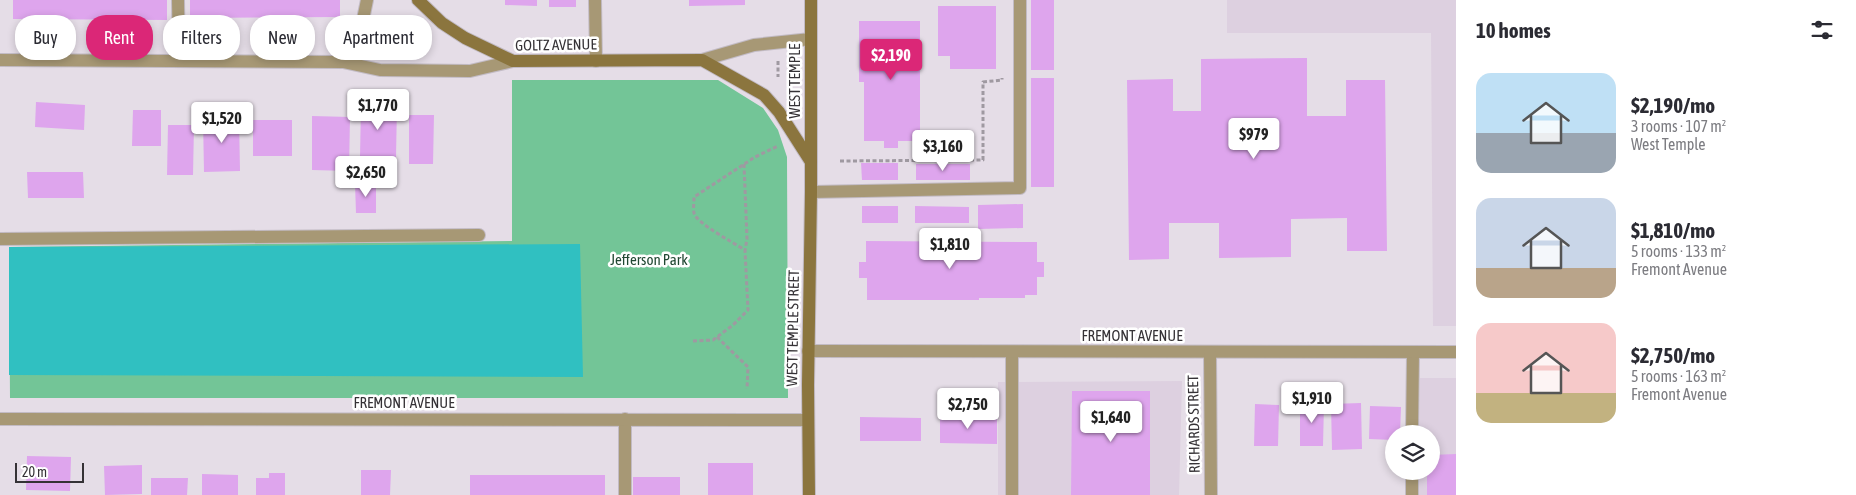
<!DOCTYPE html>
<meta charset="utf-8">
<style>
body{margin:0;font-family:"Asap Condensed",sans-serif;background:#f7f7f7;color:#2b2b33;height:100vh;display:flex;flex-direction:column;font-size:19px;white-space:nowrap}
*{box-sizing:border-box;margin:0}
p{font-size:16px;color:#7c7c81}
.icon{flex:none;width:28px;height:28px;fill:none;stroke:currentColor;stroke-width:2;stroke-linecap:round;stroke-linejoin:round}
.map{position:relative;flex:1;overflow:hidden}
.sheet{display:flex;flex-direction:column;background:#fff;width:400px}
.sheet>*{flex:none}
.guide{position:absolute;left:15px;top:15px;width:475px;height:45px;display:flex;gap:10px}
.tools{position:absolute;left:1385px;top:425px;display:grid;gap:10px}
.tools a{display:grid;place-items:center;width:55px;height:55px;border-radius:50%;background:#fff;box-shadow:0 2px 8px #0003;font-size:25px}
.scale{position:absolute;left:15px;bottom:12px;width:69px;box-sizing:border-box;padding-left:5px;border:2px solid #353236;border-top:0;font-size:14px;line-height:18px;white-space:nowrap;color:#353236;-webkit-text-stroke:4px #fff;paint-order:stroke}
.price{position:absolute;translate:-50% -42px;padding:0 11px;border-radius:5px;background:#fff;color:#222;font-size:16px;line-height:32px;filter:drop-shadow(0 1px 2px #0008)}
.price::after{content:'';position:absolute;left:50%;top:30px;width:15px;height:11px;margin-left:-8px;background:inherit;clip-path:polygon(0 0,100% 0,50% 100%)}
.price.selected{background:#db2777;color:#fff}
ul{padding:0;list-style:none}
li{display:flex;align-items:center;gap:15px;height:125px;padding:0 20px}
li span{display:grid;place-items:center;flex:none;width:140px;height:100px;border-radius:15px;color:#555}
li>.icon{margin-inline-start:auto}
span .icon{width:60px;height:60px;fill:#fffc;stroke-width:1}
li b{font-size:21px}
h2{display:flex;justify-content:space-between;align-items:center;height:60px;padding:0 20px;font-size:21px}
.tag{padding:0 18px;border-radius:20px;background:#fff;box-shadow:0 2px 8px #0003;font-size:18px;line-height:45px}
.tag.selected{background:#db2777;color:#fff}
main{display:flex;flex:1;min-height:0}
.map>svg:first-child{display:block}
.built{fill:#ddd0e0}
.green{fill:#73c597}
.water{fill:#30c0c1}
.building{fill:#dea5ed}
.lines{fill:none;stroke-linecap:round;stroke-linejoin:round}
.lane-casing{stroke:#c2bbc4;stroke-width:14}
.street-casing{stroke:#c2bbc4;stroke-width:14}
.secondary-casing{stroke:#c2bbc4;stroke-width:14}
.path{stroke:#9f99a1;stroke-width:3;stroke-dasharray:4 2.5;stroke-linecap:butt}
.lane{stroke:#a79875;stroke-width:12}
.street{stroke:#a79875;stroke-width:12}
.secondary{stroke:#8b753e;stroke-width:12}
.labels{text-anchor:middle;stroke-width:5;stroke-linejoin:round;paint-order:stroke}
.street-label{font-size:15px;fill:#353236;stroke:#fff}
.park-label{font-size:15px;fill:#214833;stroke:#fff}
</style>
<main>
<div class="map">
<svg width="1456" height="495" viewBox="0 0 1456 495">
<rect width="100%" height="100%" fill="#e5dde7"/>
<g class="built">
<polygon points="1227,0 1456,0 1456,326 1433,326 1431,33 1227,33"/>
<polygon points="1420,378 1456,378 1456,495 1418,495 1418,471 1431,471 1431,434 1419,434"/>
<polygon points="1182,381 1179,495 998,495 998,382"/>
</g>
<polygon class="green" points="512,80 718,80 763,108 778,130 787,157 788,398 10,398 9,247 512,241"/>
<polygon class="water" points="580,244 583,377 9,375 9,247"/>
<g class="building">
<polygon points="13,0 167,0 167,20 13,19"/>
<polygon points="190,0 340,0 340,17 190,18"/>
<polygon points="505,0 537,0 537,6 505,5"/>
<rect x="549" y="0" width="27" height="7"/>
<polygon points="689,0 745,0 745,5 689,6"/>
<rect x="1031" y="0" width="23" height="70"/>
<polygon points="938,6 996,6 996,69 950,69 950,56 938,56"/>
<polygon points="859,21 920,21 920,141 898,141 898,148 884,148 884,141 864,141 864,82 859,82"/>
<polygon points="1307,58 1307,116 1346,116 1346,80 1385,80 1387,251 1347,251 1347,218 1291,219 1291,257 1219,258 1219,223 1169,223 1169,259 1129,260 1127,80 1173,79 1173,111 1201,111 1201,59"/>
<rect x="1031" y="78" width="23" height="109"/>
<polygon points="36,102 85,105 84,130 35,127"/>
<polygon points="361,105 397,105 396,157 360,157"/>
<polygon points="133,110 161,110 161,146 132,146"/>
<polygon points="409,115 434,115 433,164 409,164"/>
<polygon points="312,116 350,117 349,171 312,170"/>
<polygon points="239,117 240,171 204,172 203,118"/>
<rect x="253" y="120" width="39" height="36"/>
<polygon points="168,125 194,125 193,175 167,175"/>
<polygon points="861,163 898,163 898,180 862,180"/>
<rect x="916" y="164" width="54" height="16"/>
<polygon points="27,172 83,172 84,198 28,198"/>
<polygon points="376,182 376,213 356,213 355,183"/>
<polygon points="1023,204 1023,228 978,229 978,205"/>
<rect x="862" y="206" width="36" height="17"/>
<polygon points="915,206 969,207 969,223 915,223"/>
<polygon points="866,241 1037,242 1037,262 1044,262 1044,277 1037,277 1037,295 1025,295 1025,298 979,298 979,300 867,300 867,278 859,278 859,262 866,262"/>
<polygon points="1072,391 1150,391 1150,495 1071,495"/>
<polygon points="1300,402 1324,403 1323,446 1300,446"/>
<polygon points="1361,403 1362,449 1332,450 1331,404"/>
<polygon points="1255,404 1279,405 1278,446 1254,446"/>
<polygon points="1370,406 1401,407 1400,434 1394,434 1394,440 1369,439"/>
<polygon points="860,417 921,418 921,441 860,441"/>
<polygon points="940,417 997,418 997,444 940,443"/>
<polygon points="1456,454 1456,495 1427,495 1427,471 1431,471 1431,455"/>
<polygon points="27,456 71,457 70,491 26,490"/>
<rect x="708" y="463" width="45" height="32"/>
<polygon points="142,465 142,494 105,495 104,466"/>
<polygon points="361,470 391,470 390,495 361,495"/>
<polygon points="269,473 285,473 285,495 256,495 256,478 269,478"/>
<polygon points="202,474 238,475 238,495 202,495"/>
<rect x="470" y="475" width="135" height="20"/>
<rect x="633" y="477" width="47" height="18"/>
<polygon points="151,478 188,478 187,495 151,495"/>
</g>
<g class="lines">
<defs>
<g id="lane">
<polyline points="178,0 179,61"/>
<polyline points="595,0 596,61"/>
<polyline points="811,192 1020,188 1020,0"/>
<polyline points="0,239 479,235"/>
<polyline points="1012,352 1012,495"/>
<polyline points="625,419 625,495"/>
<polyline points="1412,434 1413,352"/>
<polyline points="1412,495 1412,471"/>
</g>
<g id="street">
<polyline points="0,60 343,62 380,70 470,71 513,61"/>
<polyline points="702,60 754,45 811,39"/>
<polyline points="343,62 359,39 367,0"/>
<polyline points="808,351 1456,352"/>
<polyline points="1210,352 1211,495"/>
<polyline points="0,419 808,420"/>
</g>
<g id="secondary">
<polyline points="418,0 442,23 465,38 513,61 702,60 764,95 779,112 811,162"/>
<polyline points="809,495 808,385 811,192 811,0"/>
</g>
</defs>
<use href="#lane" class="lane-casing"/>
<use href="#street" class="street-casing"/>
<use href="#secondary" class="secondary-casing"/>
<g class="path">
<polyline points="778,61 778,77"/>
<polyline points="840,161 983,160 983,82 1002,80 1002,78"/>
<polyline points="744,164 747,239 745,250"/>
<polyline points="717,337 748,367 747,389"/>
<path d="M 693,341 L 713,340 L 733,325 L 748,310 L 745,250 C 734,243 696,223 694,213 C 693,209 694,202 694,197 L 755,157 L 778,146"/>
</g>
<use href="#lane" class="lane"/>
<use href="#street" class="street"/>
<use href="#secondary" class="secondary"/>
</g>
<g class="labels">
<g class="street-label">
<text transform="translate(556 45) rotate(-1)" y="5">GOLTZ AVENUE</text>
<text transform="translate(795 81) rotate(-90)" y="5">WEST TEMPLE</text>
<text transform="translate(793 328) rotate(-89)" y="5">WEST TEMPLE STREET</text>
<text x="1132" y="341">FREMONT AVENUE</text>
<text x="404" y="408">FREMONT AVENUE</text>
<text transform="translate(1194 424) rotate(-91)" y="5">RICHARDS STREET</text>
</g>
<g class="park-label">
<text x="649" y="265">Jefferson Park</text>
</g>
</g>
</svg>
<div class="tools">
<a><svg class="icon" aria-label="layers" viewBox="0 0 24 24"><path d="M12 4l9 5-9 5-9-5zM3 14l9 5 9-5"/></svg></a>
</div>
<div class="scale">20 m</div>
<b class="price selected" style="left:891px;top:81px">$2,190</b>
<b class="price" style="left:378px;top:131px">$1,770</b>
<b class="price" style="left:222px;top:144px">$1,520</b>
<b class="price" style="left:1254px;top:160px">$979</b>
<b class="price" style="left:943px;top:172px">$3,160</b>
<b class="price" style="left:366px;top:198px">$2,650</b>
<b class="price" style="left:950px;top:270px">$1,810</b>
<b class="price" style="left:1312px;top:424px">$1,910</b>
<b class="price" style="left:968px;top:430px">$2,750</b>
<b class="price" style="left:1111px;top:443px">$1,640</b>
<div class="guide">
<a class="tag">Buy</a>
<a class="tag selected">Rent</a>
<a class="tag">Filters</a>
<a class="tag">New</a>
<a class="tag">Apartment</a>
</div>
</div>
<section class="sheet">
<h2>10 homes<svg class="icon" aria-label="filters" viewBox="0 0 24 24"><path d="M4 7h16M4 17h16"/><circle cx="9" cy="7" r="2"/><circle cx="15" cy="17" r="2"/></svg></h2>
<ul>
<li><span style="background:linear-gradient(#bfe0f5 60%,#9aa5b1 0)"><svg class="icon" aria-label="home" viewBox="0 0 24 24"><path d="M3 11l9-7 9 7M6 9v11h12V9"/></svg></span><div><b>$2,190/mo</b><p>3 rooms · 107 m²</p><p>West Temple</p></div></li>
<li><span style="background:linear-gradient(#c9d6e8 70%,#b9a48a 0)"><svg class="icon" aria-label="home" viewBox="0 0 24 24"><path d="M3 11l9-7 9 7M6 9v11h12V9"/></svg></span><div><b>$1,810/mo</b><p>5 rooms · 133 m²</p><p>Fremont Avenue</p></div></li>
<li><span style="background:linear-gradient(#f6c9c9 70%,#c2b280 0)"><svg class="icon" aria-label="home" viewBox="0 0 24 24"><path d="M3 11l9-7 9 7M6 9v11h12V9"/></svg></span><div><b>$2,750/mo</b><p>5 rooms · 163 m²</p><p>Fremont Avenue</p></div></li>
</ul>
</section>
</main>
